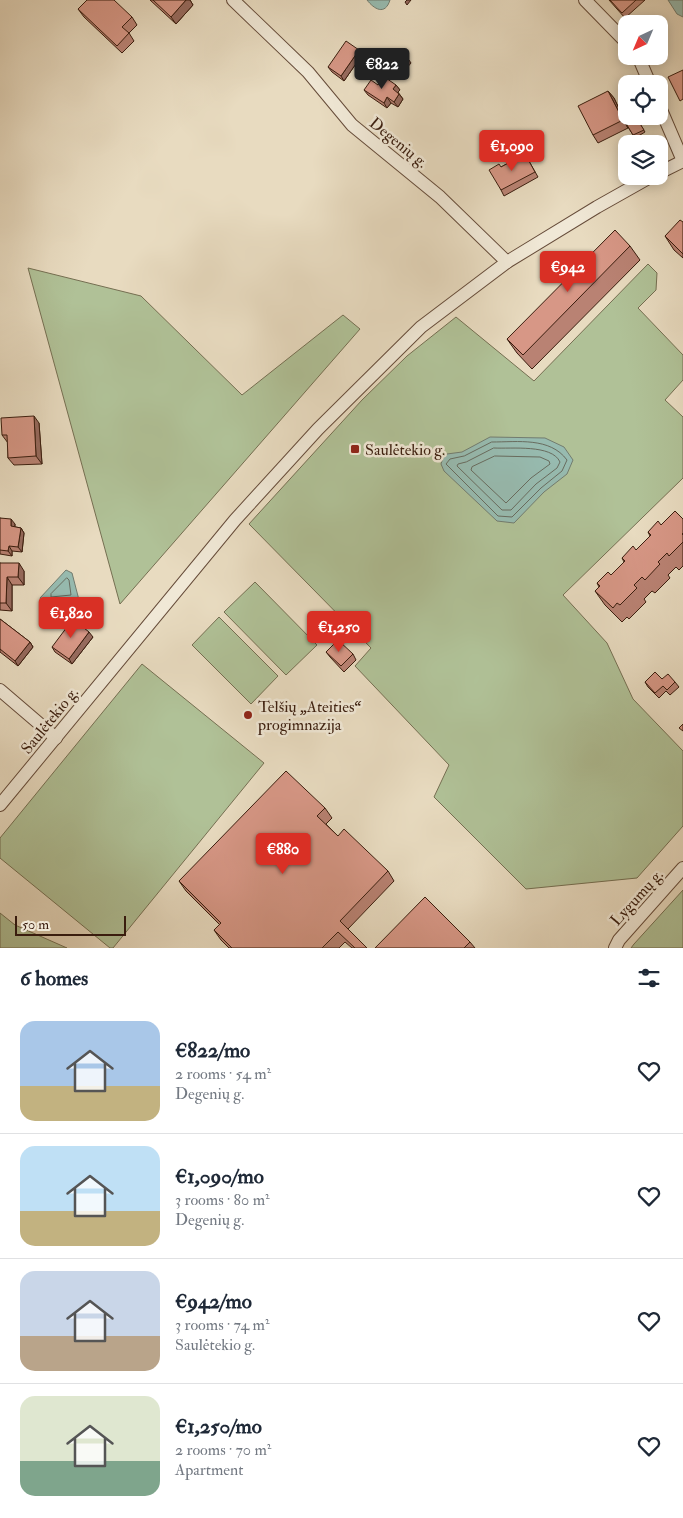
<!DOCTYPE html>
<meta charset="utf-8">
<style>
body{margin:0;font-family:"IM FELL Double Pica",serif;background:#f6f6f7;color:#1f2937;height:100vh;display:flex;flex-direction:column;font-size:19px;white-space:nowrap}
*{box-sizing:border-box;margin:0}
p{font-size:16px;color:#747a83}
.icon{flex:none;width:28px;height:28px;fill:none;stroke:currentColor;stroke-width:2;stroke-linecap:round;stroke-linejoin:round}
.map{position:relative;height:948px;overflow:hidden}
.side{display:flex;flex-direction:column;background:#fff;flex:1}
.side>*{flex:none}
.needle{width:32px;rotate:224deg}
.controls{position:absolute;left:618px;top:15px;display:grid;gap:10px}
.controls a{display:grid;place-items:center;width:50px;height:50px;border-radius:10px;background:#fff;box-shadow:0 2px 12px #0003;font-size:25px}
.scale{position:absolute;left:15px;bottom:12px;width:111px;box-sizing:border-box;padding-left:5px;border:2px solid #3a1d0e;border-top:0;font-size:14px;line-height:18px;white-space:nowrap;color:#3a1d0e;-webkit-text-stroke:4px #f0e8d6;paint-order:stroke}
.price{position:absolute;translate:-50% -42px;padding:0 11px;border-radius:5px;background:#d93025;color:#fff;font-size:16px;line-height:32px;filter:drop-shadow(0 1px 2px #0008)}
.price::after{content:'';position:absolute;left:50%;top:30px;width:15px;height:11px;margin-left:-8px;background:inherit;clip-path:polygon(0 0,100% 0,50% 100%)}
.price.on{background:#222;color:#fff}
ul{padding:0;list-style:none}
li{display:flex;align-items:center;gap:15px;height:125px;padding:0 20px}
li+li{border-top:1px solid #e0e1e3}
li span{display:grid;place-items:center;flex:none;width:140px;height:100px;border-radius:15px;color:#555}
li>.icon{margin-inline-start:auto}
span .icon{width:60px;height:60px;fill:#fffc;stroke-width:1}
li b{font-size:21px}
h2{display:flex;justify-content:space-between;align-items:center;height:60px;padding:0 20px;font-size:21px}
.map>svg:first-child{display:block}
.green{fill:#b0c197;stroke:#756f52}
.water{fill:#97bbb0;stroke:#727c6f}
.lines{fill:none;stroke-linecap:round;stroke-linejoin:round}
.shore{stroke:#686c5f;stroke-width:1}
.minor-casing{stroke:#664c3a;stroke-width:14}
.minor{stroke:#f0e8d6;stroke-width:12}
.wall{fill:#b98273;stroke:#3a1d0e}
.shaded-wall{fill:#966a5e;stroke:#3a1d0e}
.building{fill:#d79786;stroke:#3a1d0e}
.poi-dot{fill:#8f2418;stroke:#f0e8d6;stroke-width:2}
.labels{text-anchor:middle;stroke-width:5;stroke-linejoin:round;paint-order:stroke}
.street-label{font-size:16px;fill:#3a1d0e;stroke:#f0e8d6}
.poi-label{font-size:16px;fill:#3a1d0e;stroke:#f0e8d6;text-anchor:start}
</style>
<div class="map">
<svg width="683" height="948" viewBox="0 0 683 948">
<rect width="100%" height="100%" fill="#e8dbc0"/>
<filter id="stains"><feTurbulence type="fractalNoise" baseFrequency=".004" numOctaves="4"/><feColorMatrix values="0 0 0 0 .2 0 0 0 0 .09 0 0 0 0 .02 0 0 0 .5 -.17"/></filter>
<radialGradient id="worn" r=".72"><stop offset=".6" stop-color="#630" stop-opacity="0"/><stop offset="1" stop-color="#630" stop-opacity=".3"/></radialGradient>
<g class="green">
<polygon points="648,264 657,273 656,290 638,308 683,355 683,380 665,400 683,417 683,478 563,595 607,643 633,699 683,751 683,826 637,878 526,889 434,797 449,765 355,666 371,648 249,524 362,400 407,356 456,317 534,381"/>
<polygon points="28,268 141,296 242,395 343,315 360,329 120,604"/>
<polygon points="255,582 317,645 286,675 224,612"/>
<polygon points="219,617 278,676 251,704 192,645"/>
<polygon points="142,664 264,763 113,948 110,948 0,858 0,838"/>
<polygon points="683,890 683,948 631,948 634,944"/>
<polygon points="0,913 15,925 67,948 0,948"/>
</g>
<g class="water">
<path d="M 367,0 L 390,0 C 385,16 374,9 367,0 Z"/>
<polygon points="668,0 683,0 683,17 677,14"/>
<polygon points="490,437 545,438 564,447 573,460 567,474 544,492 514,523 497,521 444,471 441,464 443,458 447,454 462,452"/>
<polygon points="66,570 72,573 79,600 44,604 40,598"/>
</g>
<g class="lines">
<g class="shore">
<path d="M 492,442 C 518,442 550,437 567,460 L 562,471 L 541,488 L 512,517 L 498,516 L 446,464 L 450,459 L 464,456 Z"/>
<path d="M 494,448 C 511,449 552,444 560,462 L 557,468 L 536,484 L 511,510 L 502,510 L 457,466 L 458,464 L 466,462 Z"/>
<polygon points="495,456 540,457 549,461 550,464 531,478 506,503 471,470 472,467"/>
<polygon points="67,578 69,580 71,595 51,597 51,594"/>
</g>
<defs>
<g id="minor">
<polyline points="233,0 308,72 352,125 440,197 507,262"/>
<polyline points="585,0 626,42"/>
<polyline points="638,56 650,84"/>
<polyline points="659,105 683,161"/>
<polyline points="659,173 683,161"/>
<polyline points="0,690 56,738"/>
<polyline points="0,805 235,520 318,429 421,327 507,262 597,207 652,176"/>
<polyline points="615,948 619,940 683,868"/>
</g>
</defs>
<use href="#minor" class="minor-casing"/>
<use href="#minor" class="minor"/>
</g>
<g class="wall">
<polygon points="150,0 190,0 193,5 176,24"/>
<polygon points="609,0 645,0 625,18"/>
<polygon points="78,9 132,17 137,25 129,33 134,41 122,53 84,17"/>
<polygon points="362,55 344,81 332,72 328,67"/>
<polygon points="378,85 396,85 400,90 398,92 403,99 398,107 391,103 387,108 368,95 364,90"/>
<polygon points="608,91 614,98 627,125 637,119 645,132 635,138 628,127 628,128 598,143 593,135"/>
<polygon points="525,154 538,177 504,196 501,190 501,167"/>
<polygon points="683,222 683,258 674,250 665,236"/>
<polygon points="630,246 640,260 532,369 517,353 507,339"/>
<polygon points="39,423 42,464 14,465 8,458 8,443 2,435"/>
<polygon points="0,518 15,524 15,527 21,528 24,533 22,552 12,551 12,556 0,554"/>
<polygon points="683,519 683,566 679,570 676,567 668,575 670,578 655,593 652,591 644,599 646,602 629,619 627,617 622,622 605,605 595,591 599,587 597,583 611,575 624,562 622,558 636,550 650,536 648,532 661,525"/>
<polygon points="0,563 24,571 24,585 12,585 12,611 0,610"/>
<polygon points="0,619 30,642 33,647 18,666 0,652"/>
<polygon points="93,637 72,664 55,652 52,647"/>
<polygon points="326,652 353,654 356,660 344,672 330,657"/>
<polygon points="662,679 675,682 679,687 670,695 666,691 659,698 648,687 645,682"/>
<polygon points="325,808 332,818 326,824 338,836 388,871 394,881 348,929 367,948 352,948 345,942 339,948 229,948 221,940 214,930 220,925 186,891 179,881"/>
<polygon points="470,942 475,948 375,948"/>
</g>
<g class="shaded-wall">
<polygon points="186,0 190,0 193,5 176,24 171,17"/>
<polygon points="407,0 411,0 407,5 405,2"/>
<polygon points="359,50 362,55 344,81 341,76"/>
<polygon points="385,56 387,59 377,73 375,70"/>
<polygon points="409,60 411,63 400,76 398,74"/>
<polygon points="396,85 400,90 396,94 393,89"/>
<polygon points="608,91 614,98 628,128 623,120"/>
<polygon points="399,94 403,99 398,107 394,102"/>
<polygon points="387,97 391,103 387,108 384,103"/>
<polygon points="34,416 39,423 42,464 36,456"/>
<polygon points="11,519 15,524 14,531 11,526"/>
<polygon points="21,528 24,533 22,552 18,547"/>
<polygon points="9,546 12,551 12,556 8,551"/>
<polygon points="19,563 24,571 24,585 18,577"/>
<polygon points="7,577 12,585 12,611 6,603"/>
<polygon points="89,632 93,637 72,664 69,659"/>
<polygon points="30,642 33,647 18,666 15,661"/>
</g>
<g class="building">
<polygon points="87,0 114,0 132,17 122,27 129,33 117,46 78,9"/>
<polygon points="153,0 186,0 171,17"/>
<polygon points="610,0 636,0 622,13"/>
<polygon points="346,41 359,50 341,76 328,67"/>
<polygon points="377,50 385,56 375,70 366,63"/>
<polygon points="397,50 409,60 398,74 393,69 395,66 389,61"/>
<polygon points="683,70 683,99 680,101 668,77"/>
<polygon points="383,76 396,85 393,89 399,94 394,102 387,97 384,103 364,90 371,80 378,85"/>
<polygon points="608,91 623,120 593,135 578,106"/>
<polygon points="637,119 644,130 633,135 627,125"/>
<polygon points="525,154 535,172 501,190 489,170 499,164 501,167"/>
<polygon points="680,220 683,222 683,254 665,236"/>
<polygon points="615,230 630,246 523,355 507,339"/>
<polygon points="34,416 36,456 8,458 7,435 2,435 1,418"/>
<polygon points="675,511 683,519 683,533 682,534 683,535 683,542 669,556 667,553 658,562 660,564 645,580 642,577 634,585 637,588 620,605 617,603 613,608 595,591 600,586 597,583 608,572 611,575 625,561 622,558 633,546 636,550 651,535 648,532 658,521 661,525"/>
<polygon points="0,518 11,519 11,526 21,528 18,547 9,546 8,551 0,550"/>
<polygon points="0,563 19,563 18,577 7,577 6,603 0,603"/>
<polygon points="0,619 30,642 15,661 0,649"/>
<polygon points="73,619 89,632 69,659 52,647"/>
<polygon points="338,640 353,654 341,666 326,652"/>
<polygon points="655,672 662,679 668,674 675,682 667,690 663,686 655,693 645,682"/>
<polygon points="683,724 683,731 679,728"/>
<polygon points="286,771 325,808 317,816 338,836 344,829 388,871 340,921 367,948 355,948 338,932 322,948 232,948 214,930 221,923 179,881"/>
<polygon points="425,897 470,942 464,948 375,948"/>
</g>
<g class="poi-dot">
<rect x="350" y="444" width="10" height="10" rx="2.5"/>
<circle cx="248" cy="715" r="5"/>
</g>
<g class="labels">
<g class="street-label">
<text transform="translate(399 142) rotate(39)" y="6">Degenių g.</text>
<text transform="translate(49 720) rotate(-51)" y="6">Saulėtekio g.</text>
<text transform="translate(636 897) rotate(-48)" y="6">Lygumų g.</text>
</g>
<g class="poi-label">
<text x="365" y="455">Saulėtekio g.</text>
<text x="258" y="712">Telšių „Ateities“<tspan x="258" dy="18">progimnazija</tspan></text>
</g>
</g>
<rect width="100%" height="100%" filter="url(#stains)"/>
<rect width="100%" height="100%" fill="url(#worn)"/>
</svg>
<div class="controls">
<a><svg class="needle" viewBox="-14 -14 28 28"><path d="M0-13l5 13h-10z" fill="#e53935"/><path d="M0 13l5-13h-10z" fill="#747a83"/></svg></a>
<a><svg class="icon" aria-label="locate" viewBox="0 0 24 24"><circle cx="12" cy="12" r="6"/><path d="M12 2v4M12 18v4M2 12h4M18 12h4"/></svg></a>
<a><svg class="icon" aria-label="layers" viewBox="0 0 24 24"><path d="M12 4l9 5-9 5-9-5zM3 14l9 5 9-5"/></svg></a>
</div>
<div class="scale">50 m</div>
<b class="price on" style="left:382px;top:90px">€822</b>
<b class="price" style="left:512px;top:172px">€1,090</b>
<b class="price" style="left:568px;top:293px">€942</b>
<b class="price" style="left:71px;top:639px">€1,820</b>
<b class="price" style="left:339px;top:653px">€1,250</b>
<b class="price" style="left:283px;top:875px">€880</b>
</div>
<section class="side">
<h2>6 homes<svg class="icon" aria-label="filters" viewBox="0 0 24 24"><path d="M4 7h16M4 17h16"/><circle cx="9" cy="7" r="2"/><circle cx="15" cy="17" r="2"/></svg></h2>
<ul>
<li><span style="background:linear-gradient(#a9c7e8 65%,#c2b280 0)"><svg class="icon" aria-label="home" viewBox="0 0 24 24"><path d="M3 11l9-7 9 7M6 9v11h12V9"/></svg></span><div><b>€822/mo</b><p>2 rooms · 54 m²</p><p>Degenių g.</p></div><svg class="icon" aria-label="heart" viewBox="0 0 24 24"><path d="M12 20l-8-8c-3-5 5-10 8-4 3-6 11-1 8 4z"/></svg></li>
<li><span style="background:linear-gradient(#bfe0f5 65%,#c2b280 0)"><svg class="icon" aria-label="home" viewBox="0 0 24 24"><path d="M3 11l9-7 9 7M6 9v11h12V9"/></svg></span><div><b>€1,090/mo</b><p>3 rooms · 80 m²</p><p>Degenių g.</p></div><svg class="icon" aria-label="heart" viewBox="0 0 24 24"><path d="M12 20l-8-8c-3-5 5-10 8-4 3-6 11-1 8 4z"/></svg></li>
<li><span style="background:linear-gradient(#c9d6e8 65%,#b9a48a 0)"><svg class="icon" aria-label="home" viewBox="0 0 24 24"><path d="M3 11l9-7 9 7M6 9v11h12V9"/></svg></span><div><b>€942/mo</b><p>3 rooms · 74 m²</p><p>Saulėtekio g.</p></div><svg class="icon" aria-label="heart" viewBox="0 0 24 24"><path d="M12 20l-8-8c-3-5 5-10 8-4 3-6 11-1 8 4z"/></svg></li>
<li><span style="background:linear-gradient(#dfe7d0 65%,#7fa58c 0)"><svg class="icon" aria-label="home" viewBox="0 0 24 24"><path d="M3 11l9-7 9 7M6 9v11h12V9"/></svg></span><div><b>€1,250/mo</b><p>2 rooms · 70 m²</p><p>Apartment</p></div><svg class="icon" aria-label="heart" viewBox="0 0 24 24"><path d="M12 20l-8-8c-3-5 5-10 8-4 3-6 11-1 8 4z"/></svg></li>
</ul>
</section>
